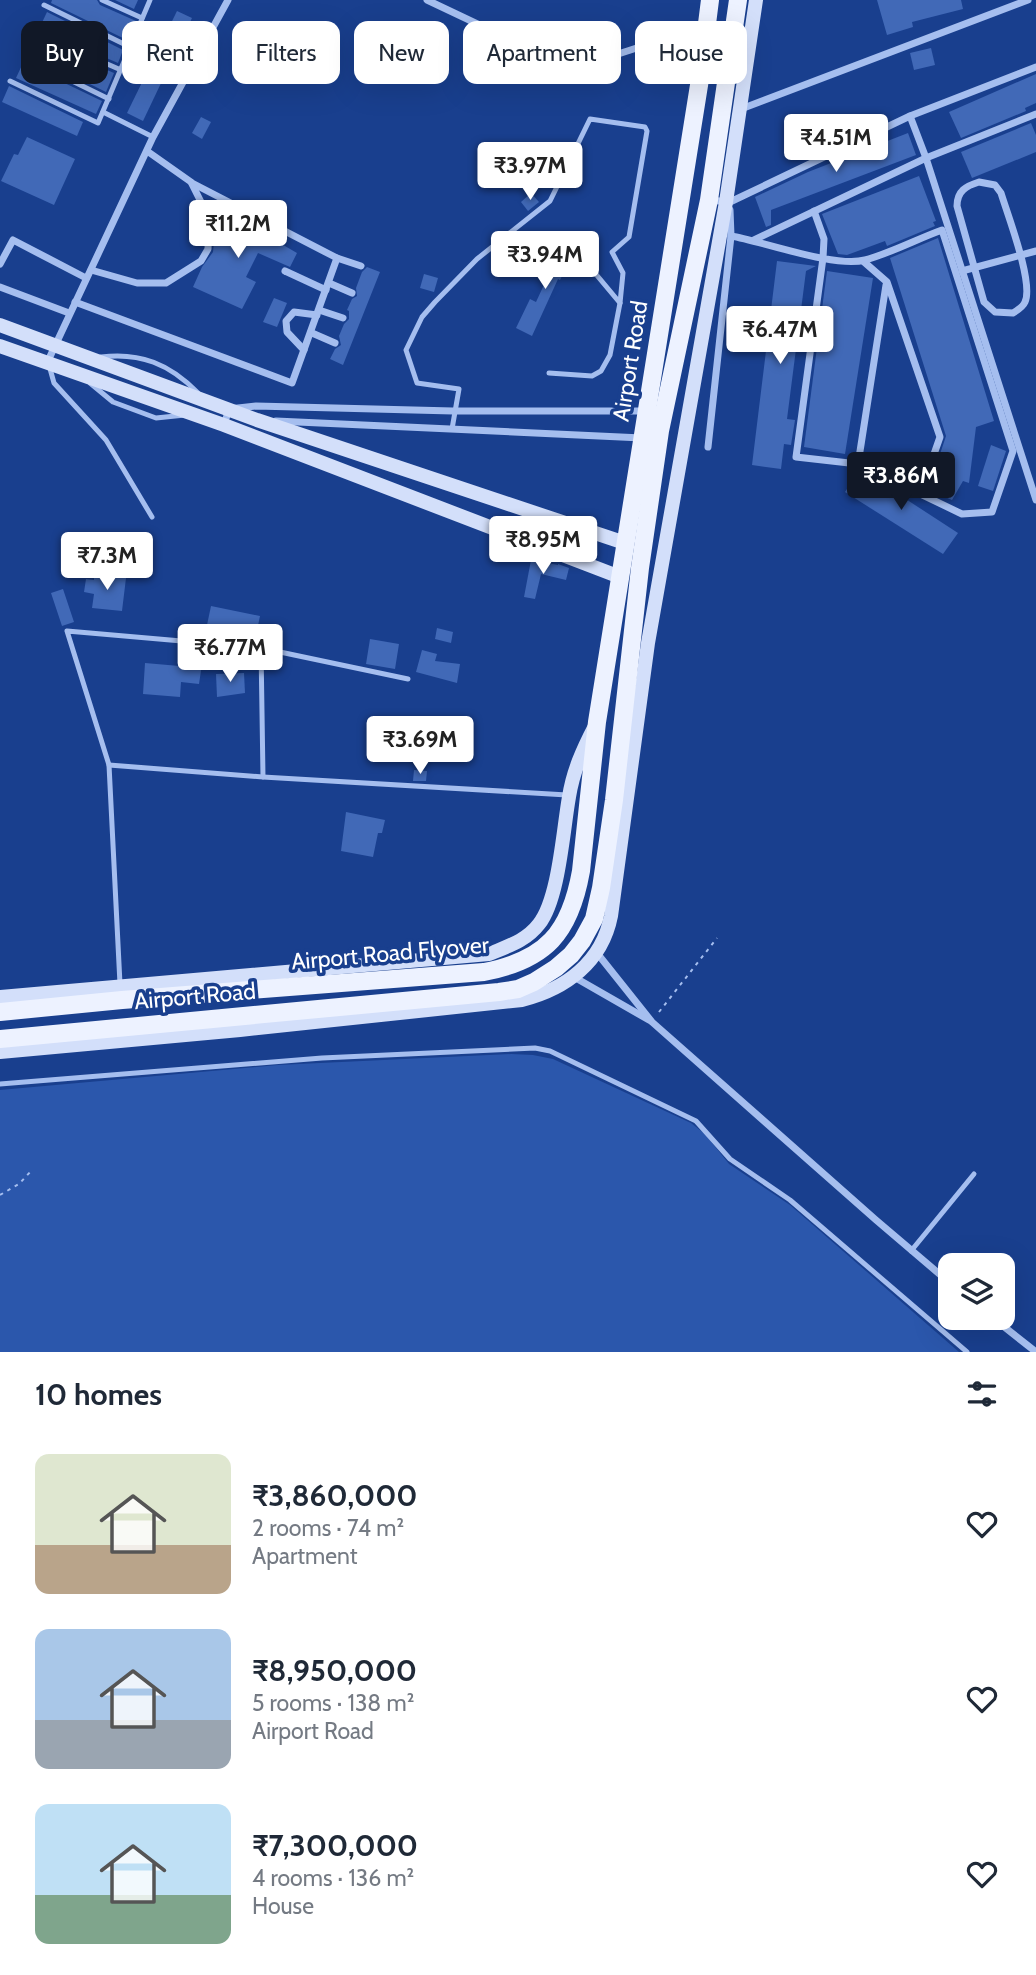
<!DOCTYPE html>
<meta charset="utf-8">
<style>
body{margin:0;font-family:Cabin,sans-serif;background:#f6f6f7;color:#1f2937;height:100vh;display:flex;flex-direction:column;font-size:26px;white-space:nowrap}
*{box-sizing:border-box;margin:0}
p{font-size:23px;color:#747a83}
.icon{flex:none;width:38px;height:38px;fill:none;stroke:currentColor;stroke-width:2;stroke-linecap:round;stroke-linejoin:round}
.map{position:relative;height:1352px;overflow:hidden}
.details{display:flex;flex-direction:column;background:#fff;flex:1}
.details>*{flex:none}
.guide{position:absolute;left:21px;top:21px;width:994px;height:63px;display:flex;gap:14px}
.fabs{position:absolute;left:938px;top:1253px;display:grid;gap:14px}
.fabs a{display:grid;place-items:center;width:77px;height:77px;border-radius:14px;background:#fff;box-shadow:0 7px 28px #0002;font-size:35px}
.price{position:absolute;translate:-50% -60px;padding:0 16px;border-radius:7px;background:#fff;color:#222;font-size:23px;line-height:46px;filter:drop-shadow(0 2px 4px #0008)}
.price::after{content:'';position:absolute;left:50%;top:42px;width:21px;height:16px;margin-left:-10px;background:inherit;clip-path:polygon(0 0,100% 0,50% 100%)}
.price.current{background:#111827;color:#fff}
ul{padding:0;list-style:none}
li{display:flex;align-items:center;gap:21px;height:175px;padding:0 35px}
li span{display:grid;place-items:center;flex:none;width:196px;height:140px;border-radius:14px;color:#555}
li>.icon{margin-inline-start:auto}
span .icon{width:84px;height:84px;fill:#fffc;stroke-width:1}
li b{font-size:30px}
h2{display:flex;justify-content:space-between;align-items:center;height:84px;padding:0 35px;font-size:30px}
.chip{padding:0 24px;border-radius:14px;background:#fff;box-shadow:0 7px 28px #0002;font-size:24px;line-height:63px}
.chip.current{background:#111827;color:#fff}
.map>svg:first-child{display:block}
.green{fill:#2b57ac}
.building{fill:#4169b7}
.lines{fill:none;stroke-linecap:round;stroke-linejoin:round}
.path{stroke:#a5beef;stroke-width:2;stroke-dasharray:3.5 5;stroke-linecap:butt}
.lane{stroke:#a5beef;stroke-width:5}
.street{stroke:#a5beef;stroke-width:7}
.secondary{stroke:#d3dffa;stroke-width:14}
.primary{stroke:#edf2ff;stroke-width:18}
.labels{text-anchor:middle;stroke-width:7;stroke-linejoin:round;paint-order:stroke}
.street-label{font-size:23px;fill:#fff;stroke:#193f8e}
</style>
<div class="map">
<svg width="1036" height="1352" viewBox="0 0 1036 1352">
<rect width="100%" height="100%" fill="#193f8e"/>
<polygon class="green" points="511,1054 533,1055 553,1059 691,1123 705,1134 729,1164 790,1205 959,1352 0,1352 0,1090 278,1065"/>
<g class="building">
<polygon points="52,0 97,0 100,5 136,21 127,40 51,3"/>
<polygon points="115,0 138,0 134,9"/>
<polygon points="877,0 961,0 963,9 912,22 913,27 887,35"/>
<polygon points="177,11 192,18 143,121 127,113"/>
<polygon points="47,12 123,50 118,63 39,29"/>
<polygon points="34,38 114,73 106,92 27,53"/>
<polygon points="931,48 935,65 914,70 910,53"/>
<polygon points="23,63 102,101 96,114 16,78"/>
<polygon points="1036,74 1036,103 1025,108 1026,111 961,138 949,112"/>
<polygon points="9,86 83,122 77,136 2,102"/>
<polygon points="201,117 211,122 202,139 192,133"/>
<polygon points="1031,123 1036,135 1036,152 972,178 961,152"/>
<polygon points="908,133 916,155 771,210 771,225 766,227 755,197 808,172"/>
<polygon points="27,137 75,159 54,205 1,181 14,154 18,155"/>
<polygon points="919,176 936,221 933,222 935,226 887,246 885,241 847,255 838,254 822,214"/>
<polygon points="531,193 539,202 528,211 521,202"/>
<polygon points="229,211 269,230 266,235 297,253 290,267 258,253 246,277 256,282 242,309 193,287 202,267 213,252 214,242"/>
<polygon points="938,238 994,421 976,427 969,483 963,481 952,500 928,490 946,436 890,258"/>
<polygon points="557,245 573,255 560,280 558,279 532,336 516,328 530,299 536,302 549,274 544,271"/>
<polygon points="777,261 816,266 806,271 787,419 795,420 791,445 784,444 781,469 752,465"/>
<polygon points="367,267 380,272 343,365 330,359 335,349 341,345 339,336 344,324 349,319 349,311 347,310 352,299 357,296 356,288 362,272"/>
<polygon points="827,271 873,278 845,454 804,447"/>
<polygon points="424,274 438,278 434,292 420,288"/>
<polygon points="274,298 287,303 277,327 263,322"/>
<polygon points="991,445 1006,451 993,491 978,486"/>
<polygon points="859,471 875,479 958,533 943,554 845,492"/>
<polygon points="531,560 558,565 558,564 569,568 566,580 541,574 535,599 524,597"/>
<polygon points="94,575 126,578 122,611 92,608 94,594 84,592 86,579 94,580"/>
<polygon points="63,589 74,622 62,626 51,593"/>
<polygon points="211,606 260,616 256,635 207,625"/>
<polygon points="437,628 453,632 451,643 435,639"/>
<polygon points="370,639 399,644 395,669 366,664"/>
<polygon points="193,650 204,651 199,684 181,682 180,697 143,694 145,663 191,667"/>
<polygon points="422,650 437,654 435,661 460,664 457,683 416,672"/>
<polygon points="244,673 245,693 217,697 216,674"/>
<polygon points="414,770 427,771 426,781 413,781"/>
<polygon points="346,812 385,820 382,833 378,833 373,857 341,851"/>
</g>
<g class="lines">
<g class="path">
<polyline points="659,1012 717,938"/>
<polyline points="0,1195 19,1184 32,1170"/>
</g>
<g class="lane">
<polyline points="102,0 142,18"/>
<polyline points="44,5 130,47"/>
<polyline points="34,32 121,70"/>
<polyline points="25,58 109,99"/>
<polyline points="10,81 98,123 150,0"/>
<polyline points="103,112 153,137"/>
<polyline points="564,236 620,303"/>
<path d="M 101,357 C 140,352 170,364 198,393"/>
<polyline points="49,365 54,383 106,440 152,517"/>
<polyline points="90,383 113,402 156,418 185,415"/>
<polyline points="452,429 459,389 417,383 406,350 422,317 435,302 477,259 550,201 590,119 645,127 647,131 629,237 612,252 623,273 620,303 610,355 601,371 592,376 549,373"/>
<polyline points="261,648 263,777"/>
<polyline points="109,765 263,777 567,795"/>
<polyline points="120,984 109,765 67,631 261,648 408,679"/>
<polyline points="0,1084 322,1058 535,1048 550,1051 696,1121 730,1159 790,1200 967,1352"/>
<polyline points="911,1251 974,1174"/>
</g>
<g class="street">
<polyline points="427,0 572,69 652,43 703,51"/>
<polyline points="741,109 1028,0"/>
<polyline points="910,116 926,158 1036,500"/>
<path d="M 979,182 L 995,185 L 1001,193 C 1007,213 1034,283 1025,302 C 1023,307 1018,310 1013,313 L 995,312 L 984,302 L 957,206 C 957,191 966,186 979,182 Z"/>
<polyline points="192,183 337,258 361,266"/>
<polyline points="709,200 730,202 910,116 1036,67"/>
<path d="M 731,236 C 765,242 835,268 865,260 C 891,253 917,239 942,230 L 1013,451 L 992,512 L 962,514 L 858,464 L 796,457 L 823,258 L 824,239 L 814,211"/>
<polyline points="754,240 926,158 1036,114"/>
<polyline points="863,261 887,282 940,437 920,494"/>
<polyline points="0,264 13,240 86,278"/>
<polyline points="91,270 137,283 166,283 201,261 208,249 209,218 191,182 147,151"/>
<polyline points="285,271 326,290"/>
<polyline points="962,271 1036,251"/>
<polyline points="329,283 352,293"/>
<polyline points="0,287 69,313"/>
<polyline points="75,302 292,383 337,258"/>
<polyline points="319,310 343,318"/>
<polyline points="312,333 335,343"/>
<polyline points="304,350 287,332 286,321 294,312 317,315"/>
<polyline points="47,363 153,137 228,0"/>
<polyline points="276,421 642,438"/>
<polyline points="224,425 229,409 256,406 453,411 646,411"/>
<polyline points="708,447 731,236 730,210"/>
<polyline points="858,464 886,285"/>
<polyline points="597,953 652,1022 876,1220 950,1283"/>
<polyline points="574,977 649,1020"/>
<polyline points="993,1318 1036,1352"/>
</g>
<g class="secondary">
<polyline points="0,325 257,420 625,543"/>
<polyline points="0,346 224,425 620,577"/>
<path d="M 0,997 L 489,954 C 508,946 526,941 539,924 C 559,899 563,830 569,797 C 573,771 583,749 595,726"/>
<path d="M 0,1052 L 240,1030 L 522,1000 C 566,989 602,962 611,916 L 648,643 L 726,202 L 756,0"/>
</g>
<g class="primary">
<path d="M 0,1012 L 122,1000 L 484,972 C 546,960 570,933 581,871 L 597,722 L 700,79 L 710,0"/>
<polyline points="0,1039 499,992 518,989 534,982 556,968 571,955 582,941 594,919 601,888 614,800 640,568 660,431 709,200 738,0"/>
</g>
</g>
<g class="labels">
<g class="street-label">
<text transform="translate(630 361) rotate(-81)" y="8">Airport Road</text>
<text transform="translate(390 953) rotate(-5)" y="8">Airport Road Flyover</text>
<text transform="translate(195 996) rotate(-5)" y="8">Airport Road</text>
</g>
</g>
</svg>
<div class="fabs">
<a><svg class="icon" aria-label="layers" viewBox="0 0 24 24"><path d="M12 4l9 5-9 5-9-5zM3 14l9 5 9-5"/></svg></a>
</div>
<b class="price" style="left:836px;top:174px">₹4.51M</b>
<b class="price" style="left:530px;top:202px">₹3.97M</b>
<b class="price" style="left:238px;top:260px">₹11.2M</b>
<b class="price" style="left:545px;top:291px">₹3.94M</b>
<b class="price" style="left:780px;top:366px">₹6.47M</b>
<b class="price current" style="left:901px;top:512px">₹3.86M</b>
<b class="price" style="left:543px;top:576px">₹8.95M</b>
<b class="price" style="left:107px;top:592px">₹7.3M</b>
<b class="price" style="left:230px;top:684px">₹6.77M</b>
<b class="price" style="left:420px;top:776px">₹3.69M</b>
<div class="guide">
<a class="chip current">Buy</a>
<a class="chip">Rent</a>
<a class="chip">Filters</a>
<a class="chip">New</a>
<a class="chip">Apartment</a>
<a class="chip">House</a>
</div>
</div>
<section class="details">
<h2>10 homes<svg class="icon" aria-label="filters" viewBox="0 0 24 24"><path d="M4 7h16M4 17h16"/><circle cx="9" cy="7" r="2"/><circle cx="15" cy="17" r="2"/></svg></h2>
<ul>
<li><span style="background:linear-gradient(#dfe7d0 65%,#b9a48a 0)"><svg class="icon" aria-label="home" viewBox="0 0 24 24"><path d="M3 11l9-7 9 7M6 9v11h12V9"/></svg></span><div><b>₹3,860,000</b><p>2 rooms · 74 m²</p><p>Apartment</p></div><svg class="icon" aria-label="heart" viewBox="0 0 24 24"><path d="M12 20l-8-8c-3-5 5-10 8-4 3-6 11-1 8 4z"/></svg></li>
<li><span style="background:linear-gradient(#a9c7e8 65%,#9aa5b1 0)"><svg class="icon" aria-label="home" viewBox="0 0 24 24"><path d="M3 11l9-7 9 7M6 9v11h12V9"/></svg></span><div><b>₹8,950,000</b><p>5 rooms · 138 m²</p><p>Airport Road</p></div><svg class="icon" aria-label="heart" viewBox="0 0 24 24"><path d="M12 20l-8-8c-3-5 5-10 8-4 3-6 11-1 8 4z"/></svg></li>
<li><span style="background:linear-gradient(#bfe0f5 65%,#7fa58c 0)"><svg class="icon" aria-label="home" viewBox="0 0 24 24"><path d="M3 11l9-7 9 7M6 9v11h12V9"/></svg></span><div><b>₹7,300,000</b><p>4 rooms · 136 m²</p><p>House</p></div><svg class="icon" aria-label="heart" viewBox="0 0 24 24"><path d="M12 20l-8-8c-3-5 5-10 8-4 3-6 11-1 8 4z"/></svg></li>
</ul>
</section>
